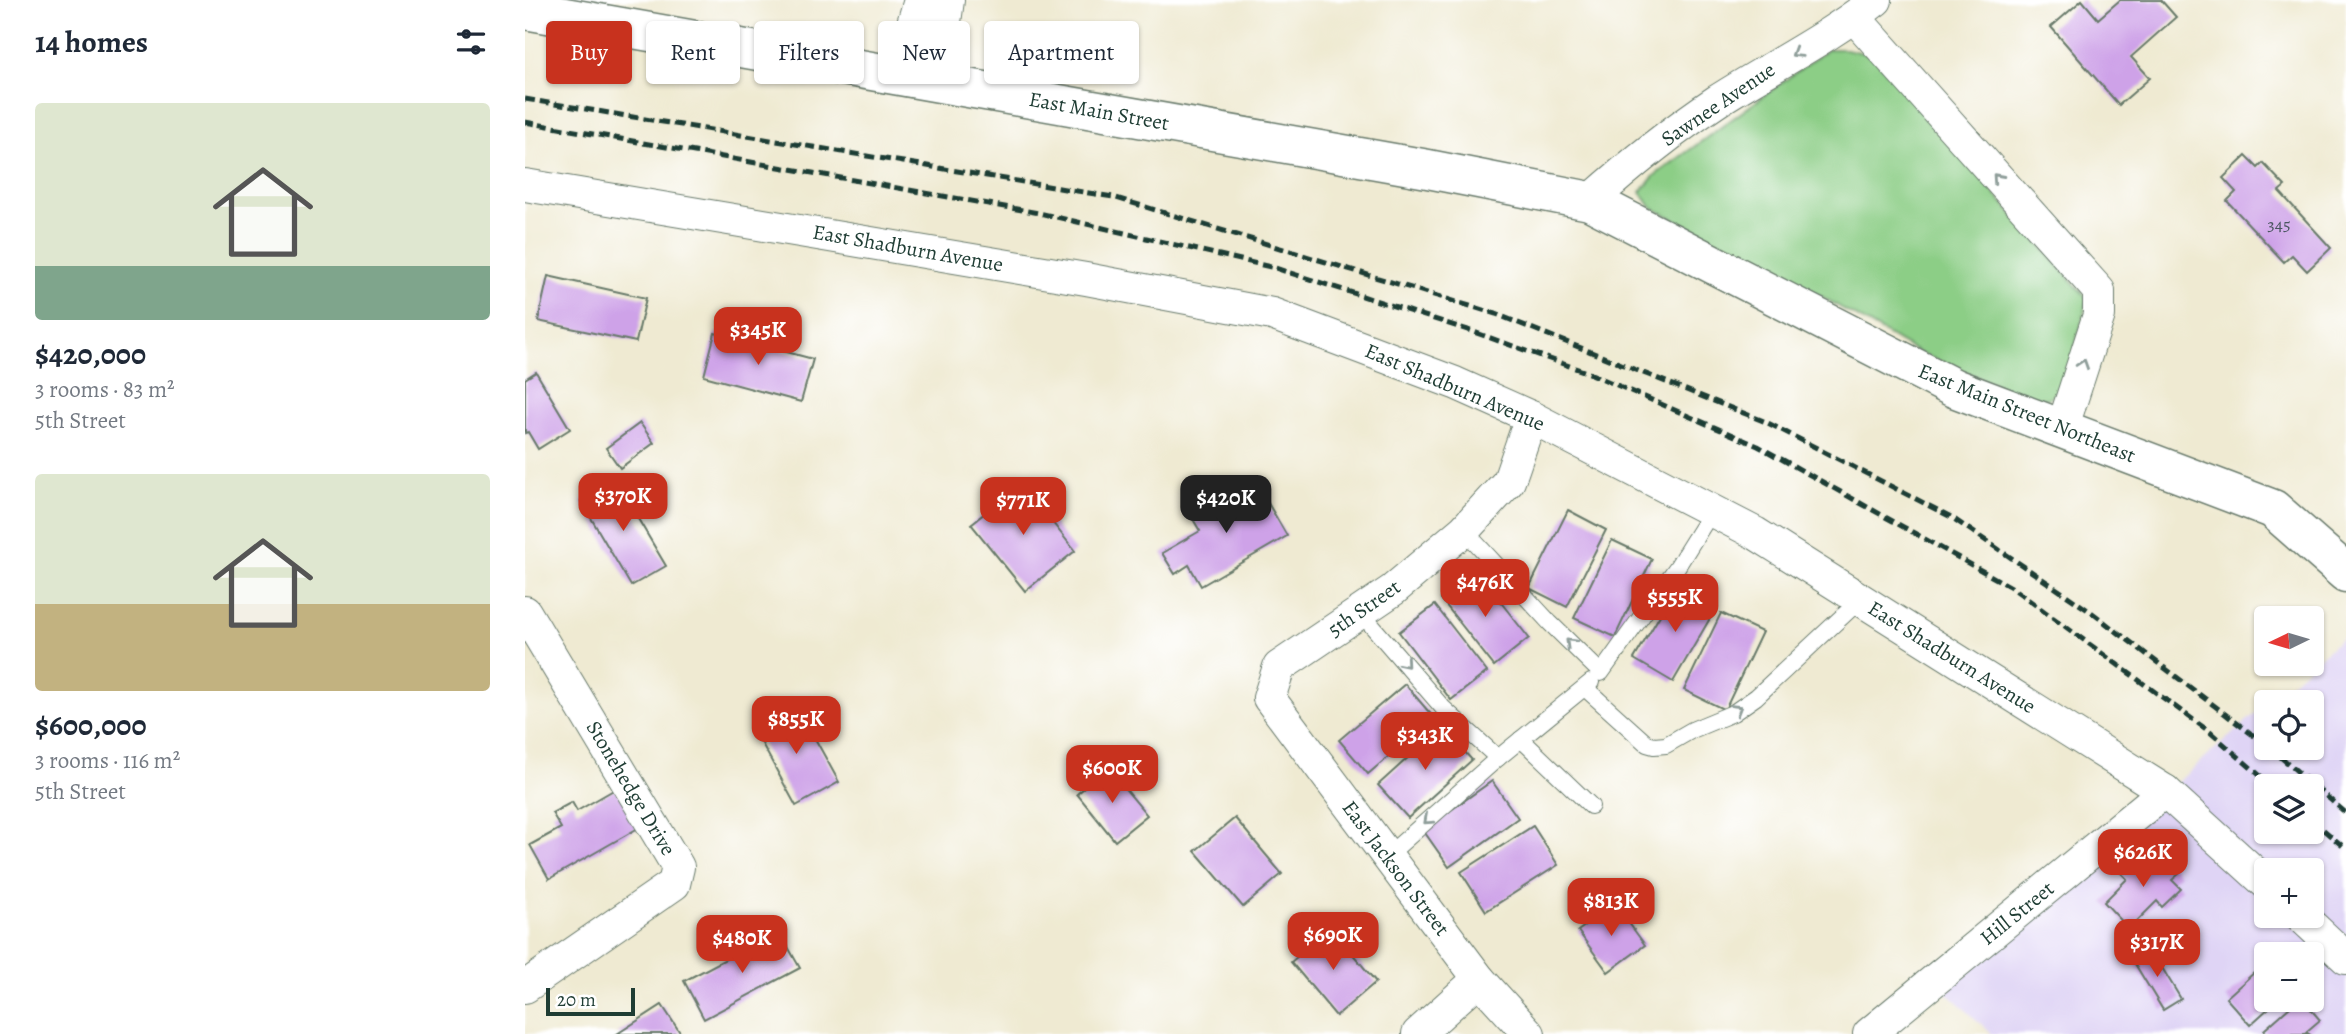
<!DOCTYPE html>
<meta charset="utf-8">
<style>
body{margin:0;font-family:Alegreya,serif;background:#f6f6f7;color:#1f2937;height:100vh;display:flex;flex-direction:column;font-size:26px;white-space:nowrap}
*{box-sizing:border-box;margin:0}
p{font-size:23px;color:#747a83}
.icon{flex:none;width:38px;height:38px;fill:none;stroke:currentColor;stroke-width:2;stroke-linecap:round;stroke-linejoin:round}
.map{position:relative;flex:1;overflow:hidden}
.drawer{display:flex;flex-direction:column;background:#fff;width:525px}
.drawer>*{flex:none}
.banner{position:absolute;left:21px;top:21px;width:665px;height:63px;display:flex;gap:14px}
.needle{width:46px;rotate:265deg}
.tools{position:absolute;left:1729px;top:606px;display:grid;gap:14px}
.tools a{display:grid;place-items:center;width:70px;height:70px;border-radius:7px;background:#fff;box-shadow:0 2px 5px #0004;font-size:35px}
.scale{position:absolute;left:21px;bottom:18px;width:89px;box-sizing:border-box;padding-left:7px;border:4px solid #1f3d34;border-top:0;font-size:19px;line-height:24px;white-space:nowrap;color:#1f3d34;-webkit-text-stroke:5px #fff;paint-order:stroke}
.price{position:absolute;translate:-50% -60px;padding:0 16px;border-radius:14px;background:#c8321e;color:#fff;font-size:23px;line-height:46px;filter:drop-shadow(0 2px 4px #0008)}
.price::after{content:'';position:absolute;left:50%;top:42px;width:21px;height:16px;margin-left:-10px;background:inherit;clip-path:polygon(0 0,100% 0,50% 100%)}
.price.current{background:#222;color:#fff}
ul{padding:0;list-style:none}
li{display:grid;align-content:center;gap:14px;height:371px;padding:0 35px}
li span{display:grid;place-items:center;height:217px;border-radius:7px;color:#555}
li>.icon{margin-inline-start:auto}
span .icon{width:126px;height:126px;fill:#fffc;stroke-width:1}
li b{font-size:30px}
h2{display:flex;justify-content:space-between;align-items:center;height:84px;padding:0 35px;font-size:30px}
.pill{padding:0 24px;border-radius:7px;background:#fff;box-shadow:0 2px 5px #0004;font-size:24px;line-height:63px}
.pill.current{background:#c8321e;color:#fff}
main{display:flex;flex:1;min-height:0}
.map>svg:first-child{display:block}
.built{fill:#dfd4f5;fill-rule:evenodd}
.green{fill:#8cce86;stroke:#56865d;stroke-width:2}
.building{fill:#cea2e8}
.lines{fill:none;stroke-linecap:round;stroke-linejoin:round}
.service-casing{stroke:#687a6b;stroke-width:18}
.minor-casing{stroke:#687a6b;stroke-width:34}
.tertiary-casing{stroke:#687a6b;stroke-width:41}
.service{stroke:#fff;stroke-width:16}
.minor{stroke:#fff;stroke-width:32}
.tertiary{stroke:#fff;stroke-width:38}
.rail{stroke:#1f3d34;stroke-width:5;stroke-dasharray:10 5;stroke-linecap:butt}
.oneway{stroke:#8f9e9a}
.labels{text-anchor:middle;stroke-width:5;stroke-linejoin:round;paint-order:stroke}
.number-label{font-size:18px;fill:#4b5661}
.street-label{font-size:21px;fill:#1f3d34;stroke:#fff}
</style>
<main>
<section class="drawer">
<h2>14 homes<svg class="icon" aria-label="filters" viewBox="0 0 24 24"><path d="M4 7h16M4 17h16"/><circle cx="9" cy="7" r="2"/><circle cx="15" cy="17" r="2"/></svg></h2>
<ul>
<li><span style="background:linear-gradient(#dfe7d0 75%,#7fa58c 0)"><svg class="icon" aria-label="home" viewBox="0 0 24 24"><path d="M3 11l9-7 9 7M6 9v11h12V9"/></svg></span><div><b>$420,000</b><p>3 rooms · 83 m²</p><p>5th Street</p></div></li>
<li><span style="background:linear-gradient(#dfe7d0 60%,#c2b280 0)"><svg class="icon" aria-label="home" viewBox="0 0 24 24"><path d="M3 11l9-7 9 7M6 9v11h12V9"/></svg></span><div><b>$600,000</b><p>3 rooms · 116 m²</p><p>5th Street</p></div></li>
</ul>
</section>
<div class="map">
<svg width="1821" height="1034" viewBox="0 0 1821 1034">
<rect width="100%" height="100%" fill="#fff"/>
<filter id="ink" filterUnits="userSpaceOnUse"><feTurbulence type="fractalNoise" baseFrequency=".0143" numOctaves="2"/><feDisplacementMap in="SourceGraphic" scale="14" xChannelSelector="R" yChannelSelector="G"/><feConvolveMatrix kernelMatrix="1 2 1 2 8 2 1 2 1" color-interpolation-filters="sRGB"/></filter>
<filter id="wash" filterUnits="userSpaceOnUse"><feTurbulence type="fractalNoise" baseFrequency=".00686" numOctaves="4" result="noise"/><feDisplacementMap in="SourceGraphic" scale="28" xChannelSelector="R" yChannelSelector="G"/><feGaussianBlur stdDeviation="1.57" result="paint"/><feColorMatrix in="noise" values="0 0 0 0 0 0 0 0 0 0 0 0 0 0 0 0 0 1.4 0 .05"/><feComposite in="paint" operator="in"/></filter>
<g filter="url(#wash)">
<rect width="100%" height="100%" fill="#efead2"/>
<path class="built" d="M 1821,634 L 1821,1034 L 1467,1034 L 1418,989 L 1741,704 L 1741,747 L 1787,747 L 1787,702 L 1744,702 ZM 1741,786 L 1787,786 L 1787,831 L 1741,831 ZM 1741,870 L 1787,870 L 1787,915 L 1741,915 ZM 1741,954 L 1787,954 L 1787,999 L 1741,999 Z"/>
<polygon class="green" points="1303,49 1321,49 1347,55 1563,299 1540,385 1522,399 1493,393 1394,353 1287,291 1126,207 1116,192 1129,176"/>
<g id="blocks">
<g class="building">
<polygon points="1557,0 1573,19 1595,0 1636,0 1651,17 1606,57 1625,78 1594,105 1526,27"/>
<polygon points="1721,156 1733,168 1738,163 1760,186 1754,191 1806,248 1782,271 1767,255 1759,262 1702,201 1711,192 1698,178"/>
<polygon points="23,276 121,298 111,342 13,321"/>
<polygon points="190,333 288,359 276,402 179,376"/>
<polygon points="11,372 45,429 13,449 3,432 0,433 0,379"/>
<polygon points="115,423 129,443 95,468 81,448"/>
<polygon points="90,480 141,566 106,586 56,501"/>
<polygon points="497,484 550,551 500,591 446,524"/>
<polygon points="732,484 762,536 676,586 664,565 650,574 637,553 675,531 662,509 683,497 690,509"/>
<polygon points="1043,510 1081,530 1042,607 1004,588"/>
<polygon points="1087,540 1127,559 1090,637 1049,618"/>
<polygon points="951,571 1004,638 969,666 916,599"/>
<polygon points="1153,585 1191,608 1148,682 1109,659"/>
<polygon points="910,605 962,672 926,700 874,632"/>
<polygon points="1196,613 1237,632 1200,710 1159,690"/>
<polygon points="880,684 909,718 843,774 814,740"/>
<polygon points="272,706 314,782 271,806 229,729"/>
<polygon points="917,727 947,760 883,818 853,785"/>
<polygon points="583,768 622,815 590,841 552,794"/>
<polygon points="967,781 993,818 924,867 898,830"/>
<polygon points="92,788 115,827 24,879 5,845 36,828 27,813 47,802 52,811"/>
<polygon points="710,818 757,874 718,907 670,851"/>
<polygon points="1008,826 1033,865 961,911 936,872"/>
<polygon points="1635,854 1654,874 1647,880 1656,889 1637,907 1632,901 1604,929 1579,902 1602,879 1595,872 1609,858 1616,866 1625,857 1628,860"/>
<polygon points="1090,904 1120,945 1083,972 1053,931"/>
<polygon points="806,928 851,982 811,1016 766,962"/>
<polygon points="254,931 275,968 179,1019 159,981"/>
<polygon points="1625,948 1656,999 1638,1010 1607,959"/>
<polygon points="1741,962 1741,999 1754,999 1725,1025 1701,998"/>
<polygon points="1774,999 1777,999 1795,1020 1781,1032 1784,1034 1742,1034 1739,1030"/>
<polygon points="137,1005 156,1034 92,1034"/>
</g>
</g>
</g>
<g filter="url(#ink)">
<use href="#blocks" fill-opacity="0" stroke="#687a6b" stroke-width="2"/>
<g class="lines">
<defs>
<g id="service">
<polyline points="939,530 1025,623 1076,673 1152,567 1187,511"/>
<polyline points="835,612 918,708 973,758 862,856"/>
<polyline points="1060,688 1122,744 1129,746 1141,745 1167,730 1208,713 1231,697 1335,600"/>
<polyline points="996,739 1066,806"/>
<polyline points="973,758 1066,682"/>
</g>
<g id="minor">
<polyline points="1329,17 1574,291 1574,315 1537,429"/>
<polyline points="368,76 381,47 395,0"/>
<polyline points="416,84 418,37 423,0"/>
<polyline points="0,185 561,279 747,314 930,383 1006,417 1230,533 1640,791 1741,883"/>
<path d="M 1065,201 C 1105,165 1147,131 1192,101 C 1245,67 1302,39 1351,0"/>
<polyline points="0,612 153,867 149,884 0,987"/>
<polyline points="1775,915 1821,958"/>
<polyline points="893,1034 954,979"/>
<polyline points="1004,1034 954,979 744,698 754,667 868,590 939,530 984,481 1006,417"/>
<polyline points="1344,1034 1640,791"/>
</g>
<polyline id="tertiary" points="0,10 903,169 1065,201 1429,388 1748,509 1821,573"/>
</defs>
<use href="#service" class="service-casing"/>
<use href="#minor" class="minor-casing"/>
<use href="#tertiary" class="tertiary-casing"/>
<use href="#service" class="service"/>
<use href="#minor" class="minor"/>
<use href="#tertiary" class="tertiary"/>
<g class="rail">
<polyline points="0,99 588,197 971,314 1241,422 1426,517 1566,612 1741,745"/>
<polyline points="0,122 514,213 750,268 943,330 1064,373 1233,446 1486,587 1685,732 1747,786"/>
<polyline points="1744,747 1821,813"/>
<polyline points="1787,820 1821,849"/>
</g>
</g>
<defs><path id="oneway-chevron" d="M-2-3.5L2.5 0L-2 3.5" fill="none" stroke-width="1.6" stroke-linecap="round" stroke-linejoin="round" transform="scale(1.75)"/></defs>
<g class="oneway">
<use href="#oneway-chevron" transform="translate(1271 53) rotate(148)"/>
<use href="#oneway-chevron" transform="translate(1472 178) rotate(-132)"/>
<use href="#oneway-chevron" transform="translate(1558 364) rotate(-72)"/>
<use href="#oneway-chevron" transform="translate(1045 643) rotate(-136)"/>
<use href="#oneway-chevron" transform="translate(880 663) rotate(49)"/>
<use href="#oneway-chevron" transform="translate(1212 709) rotate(-31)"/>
<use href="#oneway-chevron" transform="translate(903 820) rotate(138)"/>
</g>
</g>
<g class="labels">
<g class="number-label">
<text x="1754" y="230">345</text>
</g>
<g class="street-label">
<text transform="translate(1193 104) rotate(-34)" y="7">Sawnee Avenue</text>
<text transform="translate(574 111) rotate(10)" y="7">East Main Street</text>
<text transform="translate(383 248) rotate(10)" y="7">East Shadburn Avenue</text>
<text transform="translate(930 387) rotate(23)" y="7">East Shadburn Avenue</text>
<text transform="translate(1502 413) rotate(22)" y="7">East Main Street Northeast</text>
<text transform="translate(839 608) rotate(-35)" y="7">5th Street</text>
<text transform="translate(1427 657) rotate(32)" y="7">East Shadburn Avenue</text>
<text transform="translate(106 788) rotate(59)" y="7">Stonehedge Drive</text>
<text transform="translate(871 868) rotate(53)" y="7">East Jackson Street</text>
<text transform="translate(1492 913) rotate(-39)" y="7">Hill Street</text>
</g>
</g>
</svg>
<div class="tools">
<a><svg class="needle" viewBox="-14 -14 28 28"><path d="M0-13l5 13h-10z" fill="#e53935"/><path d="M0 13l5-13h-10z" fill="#747a83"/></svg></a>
<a><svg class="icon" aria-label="locate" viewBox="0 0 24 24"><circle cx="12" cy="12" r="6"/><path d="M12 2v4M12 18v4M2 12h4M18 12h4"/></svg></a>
<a><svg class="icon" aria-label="layers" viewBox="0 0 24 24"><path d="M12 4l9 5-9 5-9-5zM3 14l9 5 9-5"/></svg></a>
<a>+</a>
<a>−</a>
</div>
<div class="scale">20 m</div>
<b class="price" style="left:233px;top:367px">$345K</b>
<b class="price" style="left:98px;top:533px">$370K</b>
<b class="price current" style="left:701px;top:535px">$420K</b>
<b class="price" style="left:498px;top:537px">$771K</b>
<b class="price" style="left:960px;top:619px">$476K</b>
<b class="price" style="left:1150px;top:634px">$555K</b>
<b class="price" style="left:271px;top:756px">$855K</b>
<b class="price" style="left:900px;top:772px">$343K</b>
<b class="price" style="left:587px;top:805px">$600K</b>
<b class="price" style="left:1618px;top:889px">$626K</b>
<b class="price" style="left:1086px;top:938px">$813K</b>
<b class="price" style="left:808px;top:972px">$690K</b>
<b class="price" style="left:217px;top:975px">$480K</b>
<b class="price" style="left:1632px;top:979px">$317K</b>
<div class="banner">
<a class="pill current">Buy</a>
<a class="pill">Rent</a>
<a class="pill">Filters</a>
<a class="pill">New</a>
<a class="pill">Apartment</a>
</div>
</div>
</main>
